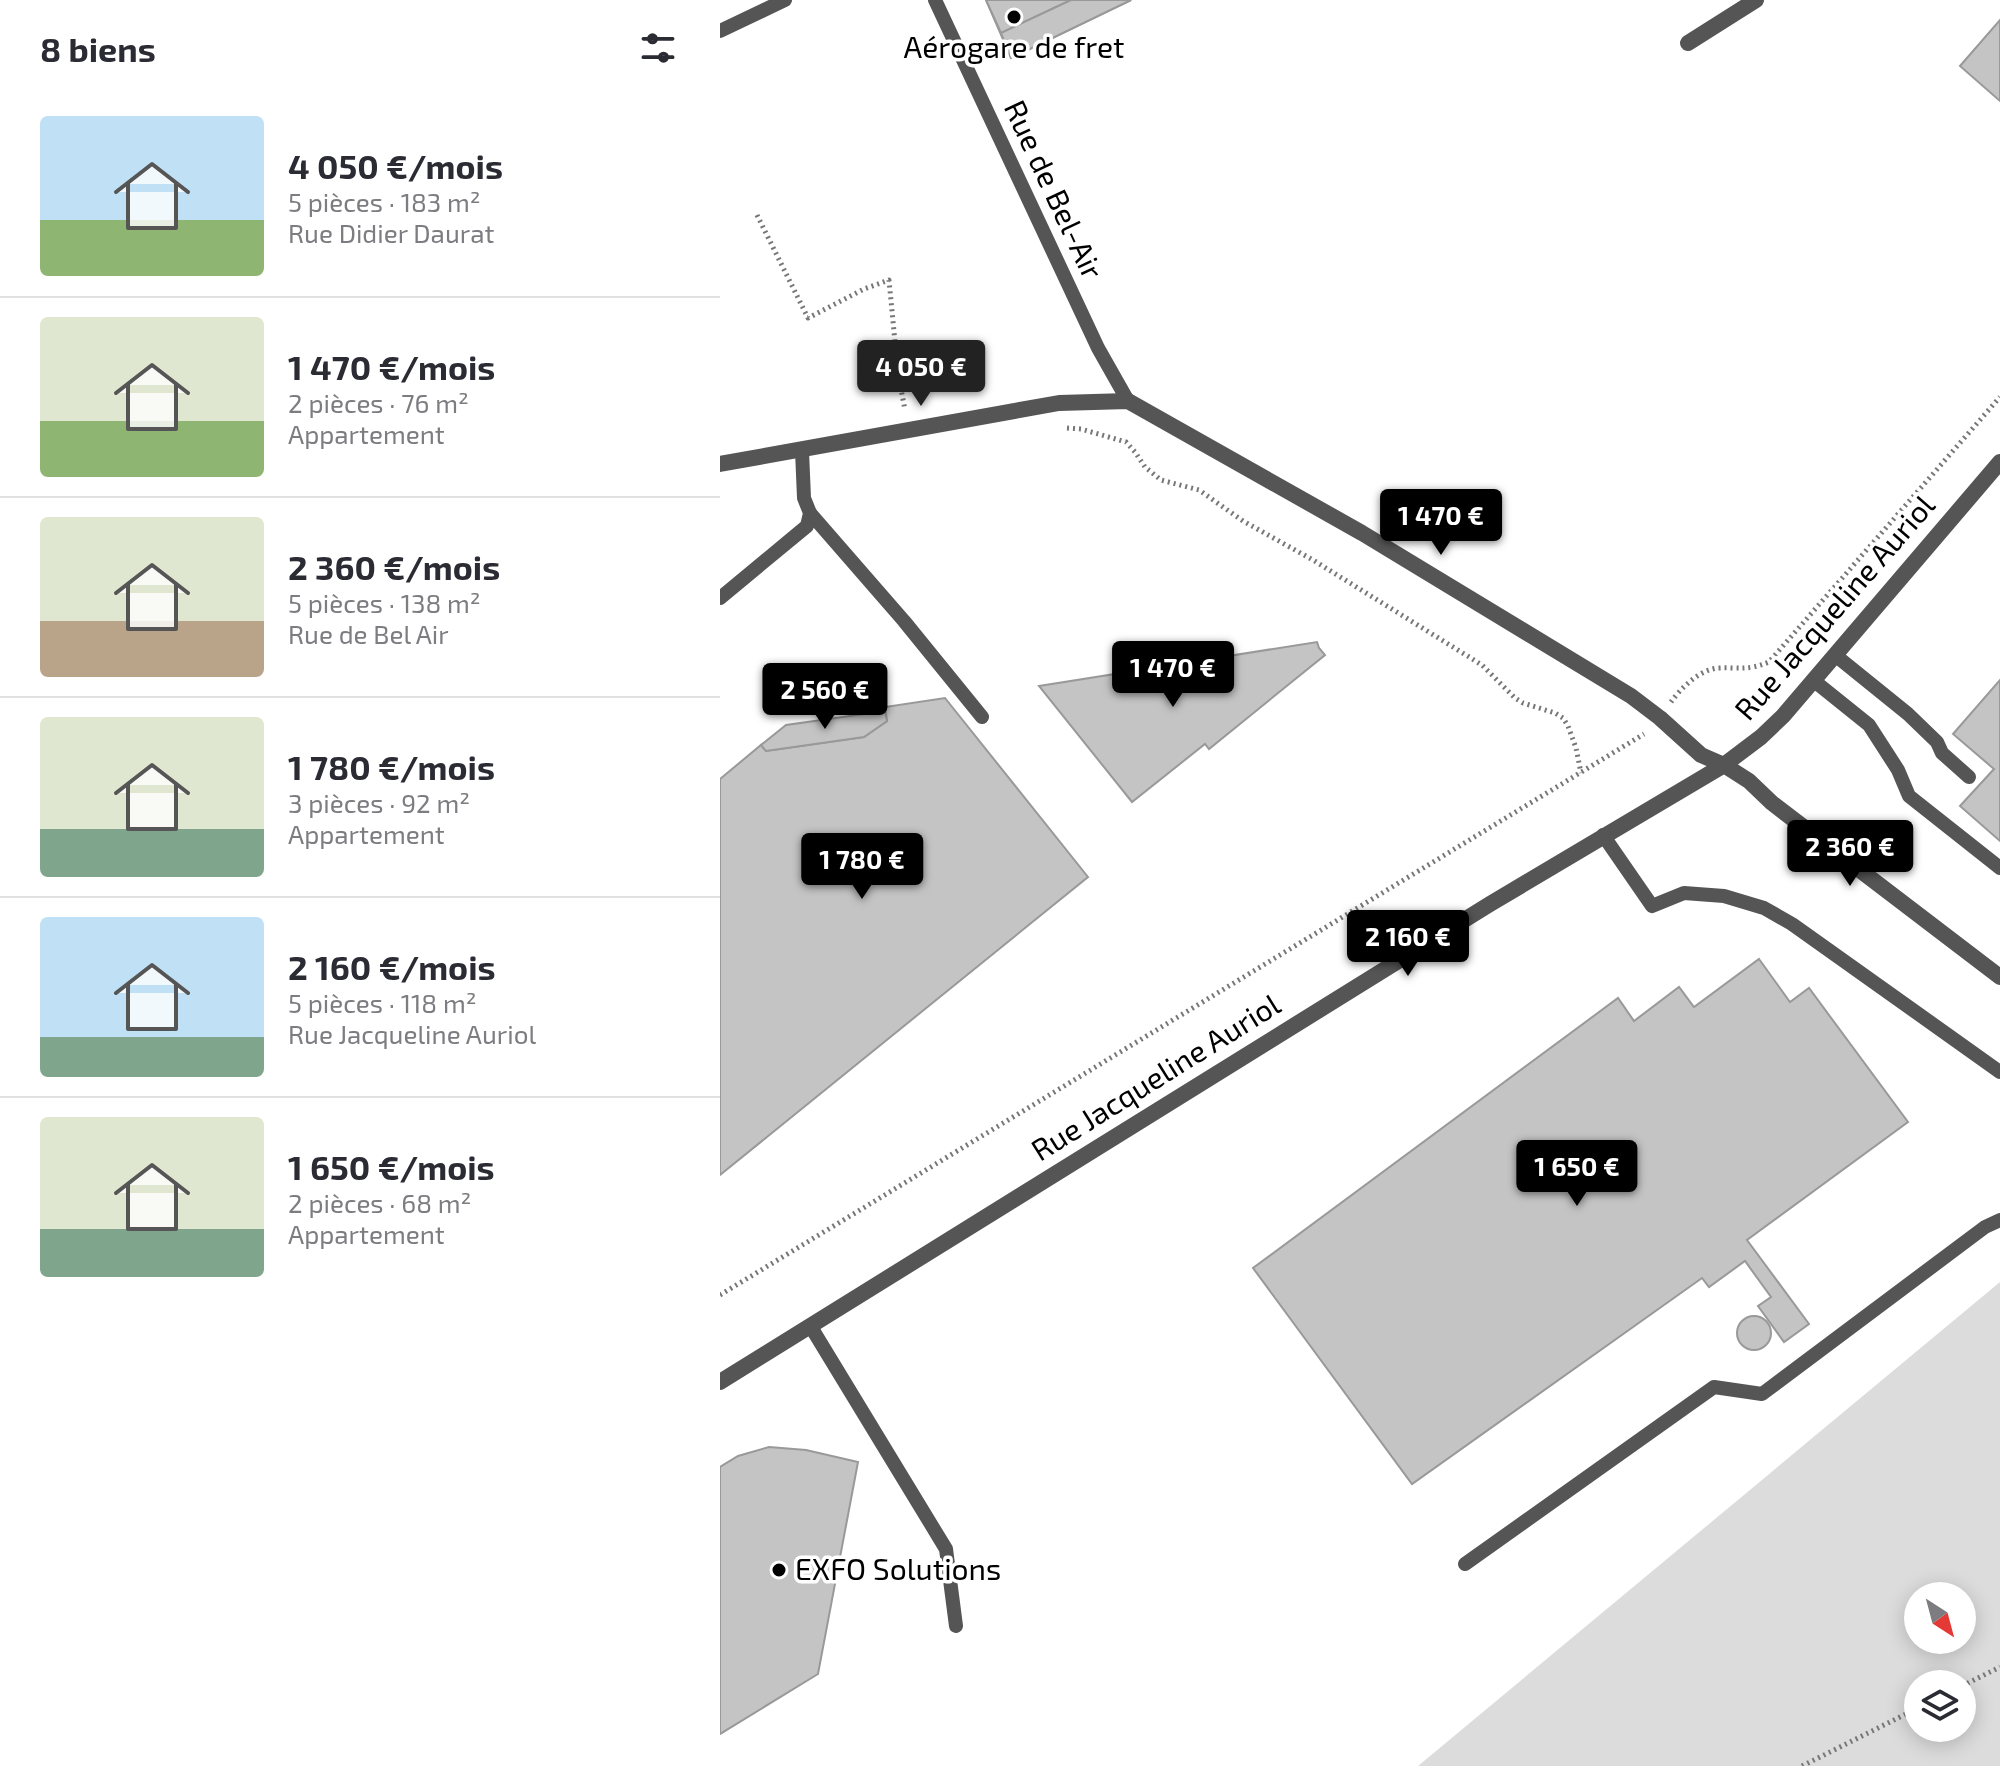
<!DOCTYPE html>
<html lang="fr">
<meta charset="utf-8">
<style>
body{margin:0;font-family:"Exo 2",sans-serif;background:#f2f2f3;color:#2b2b33;height:100vh;display:flex;flex-direction:column;font-size:30px;white-space:nowrap}
*{box-sizing:border-box;margin:0}
p{font-size:26px;color:#7c7c81}
.icon{flex:none;width:44px;height:44px;fill:none;stroke:currentColor;stroke-width:2;stroke-linecap:round;stroke-linejoin:round}
.map{position:relative;flex:1;overflow:hidden}
.panel{display:flex;flex-direction:column;background:#fff;width:720px}
.panel>*{flex:none}
.needle{width:52px;rotate:144deg}
.tools{position:absolute;left:1184px;top:1582px;display:grid;gap:16px}
.tools a{display:grid;place-items:center;width:72px;height:72px;border-radius:50%;background:#fff;box-shadow:0 4px 20px #0003;font-size:40px}
.price{position:absolute;translate:-50% -68px;padding:0 18px;border-radius:8px;background:#000;color:#fff;font-size:26px;line-height:52px;filter:drop-shadow(0 2px 4px #0008)}
.price::after{content:'';position:absolute;left:50%;top:48px;width:24px;height:18px;margin-left:-12px;background:inherit;clip-path:polygon(0 0,100% 0,50% 100%)}
.price.on{background:#222;color:#fff}
ul{padding:0;list-style:none}
li{display:flex;align-items:center;gap:24px;height:200px;padding:0 40px}
li+li{border-top:2px solid #e1e1e2}
li span{display:grid;place-items:center;flex:none;width:224px;height:160px;border-radius:8px;color:#555}
li>.icon{margin-inline-start:auto}
span .icon{width:96px;height:96px;fill:#fffc;stroke-width:1}
li b{font-size:34px}
h2{display:flex;justify-content:space-between;align-items:center;height:96px;padding:0 40px;font-size:34px}
main{display:flex;flex:1;min-height:0}
.map>svg:first-child{display:block}
.green{fill:#dcdcdc;fill-rule:evenodd}
.building{fill:#c4c4c4;stroke:#999;stroke-width:2}
.lines{fill:none;stroke-linecap:round;stroke-linejoin:round}
.path{stroke:#777;stroke-width:5;stroke-dasharray:2 4;stroke-linecap:butt}
.service{stroke:#555;stroke-width:14}
.minor{stroke:#555;stroke-width:16}
.tertiary{stroke:#555;stroke-width:16}
.poi-dot{fill:#000;stroke:#fff;stroke-width:3}
.labels{text-anchor:middle;stroke-width:7;stroke-linejoin:round;paint-order:stroke}
.poi-label{font-size:30px;fill:#000;stroke:#fff}
.street-label{font-size:30px;fill:#000;stroke:#fff}
</style>
<main>
<section class="panel">
<h2>8 biens<svg class="icon" aria-label="filters" viewBox="0 0 24 24"><path d="M4 7h16M4 17h16"/><circle cx="9" cy="7" r="2"/><circle cx="15" cy="17" r="2"/></svg></h2>
<ul>
<li><span style="background:linear-gradient(#bfe0f5 65%,#8fb573 0)"><svg class="icon" aria-label="home" viewBox="0 0 24 24"><path d="M3 11l9-7 9 7M6 9v11h12V9"/></svg></span><div><b>4 050 €/mois</b><p>5 pièces · 183 m²</p><p>Rue Didier Daurat</p></div></li>
<li><span style="background:linear-gradient(#dfe7d0 65%,#8fb573 0)"><svg class="icon" aria-label="home" viewBox="0 0 24 24"><path d="M3 11l9-7 9 7M6 9v11h12V9"/></svg></span><div><b>1 470 €/mois</b><p>2 pièces · 76 m²</p><p>Appartement</p></div></li>
<li><span style="background:linear-gradient(#dfe7d0 65%,#b9a48a 0)"><svg class="icon" aria-label="home" viewBox="0 0 24 24"><path d="M3 11l9-7 9 7M6 9v11h12V9"/></svg></span><div><b>2 360 €/mois</b><p>5 pièces · 138 m²</p><p>Rue de Bel Air</p></div></li>
<li><span style="background:linear-gradient(#dfe7d0 70%,#7fa58c 0)"><svg class="icon" aria-label="home" viewBox="0 0 24 24"><path d="M3 11l9-7 9 7M6 9v11h12V9"/></svg></span><div><b>1 780 €/mois</b><p>3 pièces · 92 m²</p><p>Appartement</p></div></li>
<li><span style="background:linear-gradient(#bfe0f5 75%,#7fa58c 0)"><svg class="icon" aria-label="home" viewBox="0 0 24 24"><path d="M3 11l9-7 9 7M6 9v11h12V9"/></svg></span><div><b>2 160 €/mois</b><p>5 pièces · 118 m²</p><p>Rue Jacqueline Auriol</p></div></li>
<li><span style="background:linear-gradient(#dfe7d0 70%,#7fa58c 0)"><svg class="icon" aria-label="home" viewBox="0 0 24 24"><path d="M3 11l9-7 9 7M6 9v11h12V9"/></svg></span><div><b>1 650 €/mois</b><p>2 pièces · 68 m²</p><p>Appartement</p></div></li>
</ul>
</section>
<div class="map">
<svg width="1280" height="1766" viewBox="0 0 1280 1766">
<rect width="100%" height="100%" fill="#fff"/>
<path class="green" d="M 1280,1282 L 1280,1766 L 698,1766 ZM 1198,1596 L 1242,1596 L 1242,1640 L 1198,1640 ZM 1198,1684 L 1242,1684 L 1242,1728 L 1198,1728 Z"/>
<g class="building">
<polygon points="266,0 411,0 291,58"/>
<polygon points="266,0 351,0 281,33"/>
<polygon points="351,0 411,0 291,58 281,33"/>
<polygon points="1280,20 1280,101 1240,66"/>
<polygon points="597,642 599,648 605,655 489,749 485,744 412,802 319,686"/>
<polygon points="1280,680 1280,841 1240,806 1274,769 1233,734"/>
<polygon points="225,698 368,877 0,1175 0,779 41,745 46,751 144,737 167,721 165,707"/>
<polygon points="165,711 167,721 144,737 46,751 41,745 66,725"/>
<polygon points="1039,959 1070,1002 1089,988 1188,1122 1027,1240 1089,1324 1064,1342 1038,1306 1051,1297 1025,1261 989,1287 982,1278 692,1484 533,1268 898,998 914,1021 959,987 974,1007"/>
<circle cx="1034" cy="1333" r="17"/>
<polygon points="49,1447 86,1450 138,1462 98,1674 0,1734 0,1467 18,1456"/>
</g>
<g class="lines">
<g class="path">
<polyline points="37,215 88,318 144,289 169,280 178,373 185,410"/>
<polyline points="347,428 361,429 406,442 415,452 425,467 441,480 479,490 523,521 593,560 762,665 795,698 803,703 835,713 843,718 848,726 856,748 861,773"/>
<path d="M 951,702 C 961,688 979,670 998,668 C 1019,667 1027,671 1049,662 L 1280,397"/>
<polyline points="0,1295 924,734"/>
<polyline points="1242,1686 1280,1667"/>
<polyline points="1082,1766 1198,1708"/>
</g>
<g class="service">
<polyline points="215,0 378,348 408,401"/>
<polyline points="0,31 65,0"/>
<polyline points="90,513 184,621 262,717"/>
<polyline points="0,598 87,526 90,513 84,498 82,451"/>
<polyline points="1115,655 1188,714 1217,742 1222,753 1249,777"/>
<polyline points="1093,680 1149,725 1178,770 1189,796 1280,868"/>
<polyline points="883,835 932,906 964,893 1004,896 1044,908 1072,924 1280,1072"/>
<polyline points="91,1327 226,1549 236,1626"/>
<polyline points="745,1564 994,1387 1042,1394 1265,1227 1280,1220"/>
</g>
<g class="minor">
<polyline points="968,43 1036,0"/>
<polyline points="0,464 339,403 408,401 642,533 911,696 940,718 981,755 1004,765 1029,781 1052,803 1280,977"/>
</g>
<polyline class="tertiary" points="0,1382 770,904 1004,765 1041,737 1063,716 1280,462"/>
</g>
<g class="poi-dot">
<circle cx="294" cy="17" r="8"/>
<circle cx="59" cy="1570" r="8"/>
</g>
<g class="labels">
<g class="poi-label">
<text x="294" y="58">Aérogare de fret</text>
<text x="75" y="1580" text-anchor="start">EXFO Solutions</text>
</g>
<g class="street-label">
<text transform="translate(333 190) rotate(65)" y="10">Rue de Bel-Air</text>
<text transform="translate(1115 608) rotate(-49)" y="10">Rue Jacqueline Auriol</text>
<text transform="translate(436 1078) rotate(-32)" y="10">Rue Jacqueline Auriol</text>
</g>
</g>
</svg>
<div class="tools">
<a><svg class="needle" viewBox="-14 -14 28 28"><path d="M0-13l5 13h-10z" fill="#e53935"/><path d="M0 13l5-13h-10z" fill="#7c7c81"/></svg></a>
<a><svg class="icon" aria-label="layers" viewBox="0 0 24 24"><path d="M12 4l9 5-9 5-9-5zM3 14l9 5 9-5"/></svg></a>
</div>
<b class="price on" style="left:201px;top:408px">4 050 €</b>
<b class="price" style="left:721px;top:557px">1 470 €</b>
<b class="price" style="left:453px;top:709px">1 470 €</b>
<b class="price" style="left:105px;top:731px">2 560 €</b>
<b class="price" style="left:1130px;top:888px">2 360 €</b>
<b class="price" style="left:142px;top:901px">1 780 €</b>
<b class="price" style="left:688px;top:978px">2 160 €</b>
<b class="price" style="left:857px;top:1208px">1 650 €</b>
</div>
</main>
